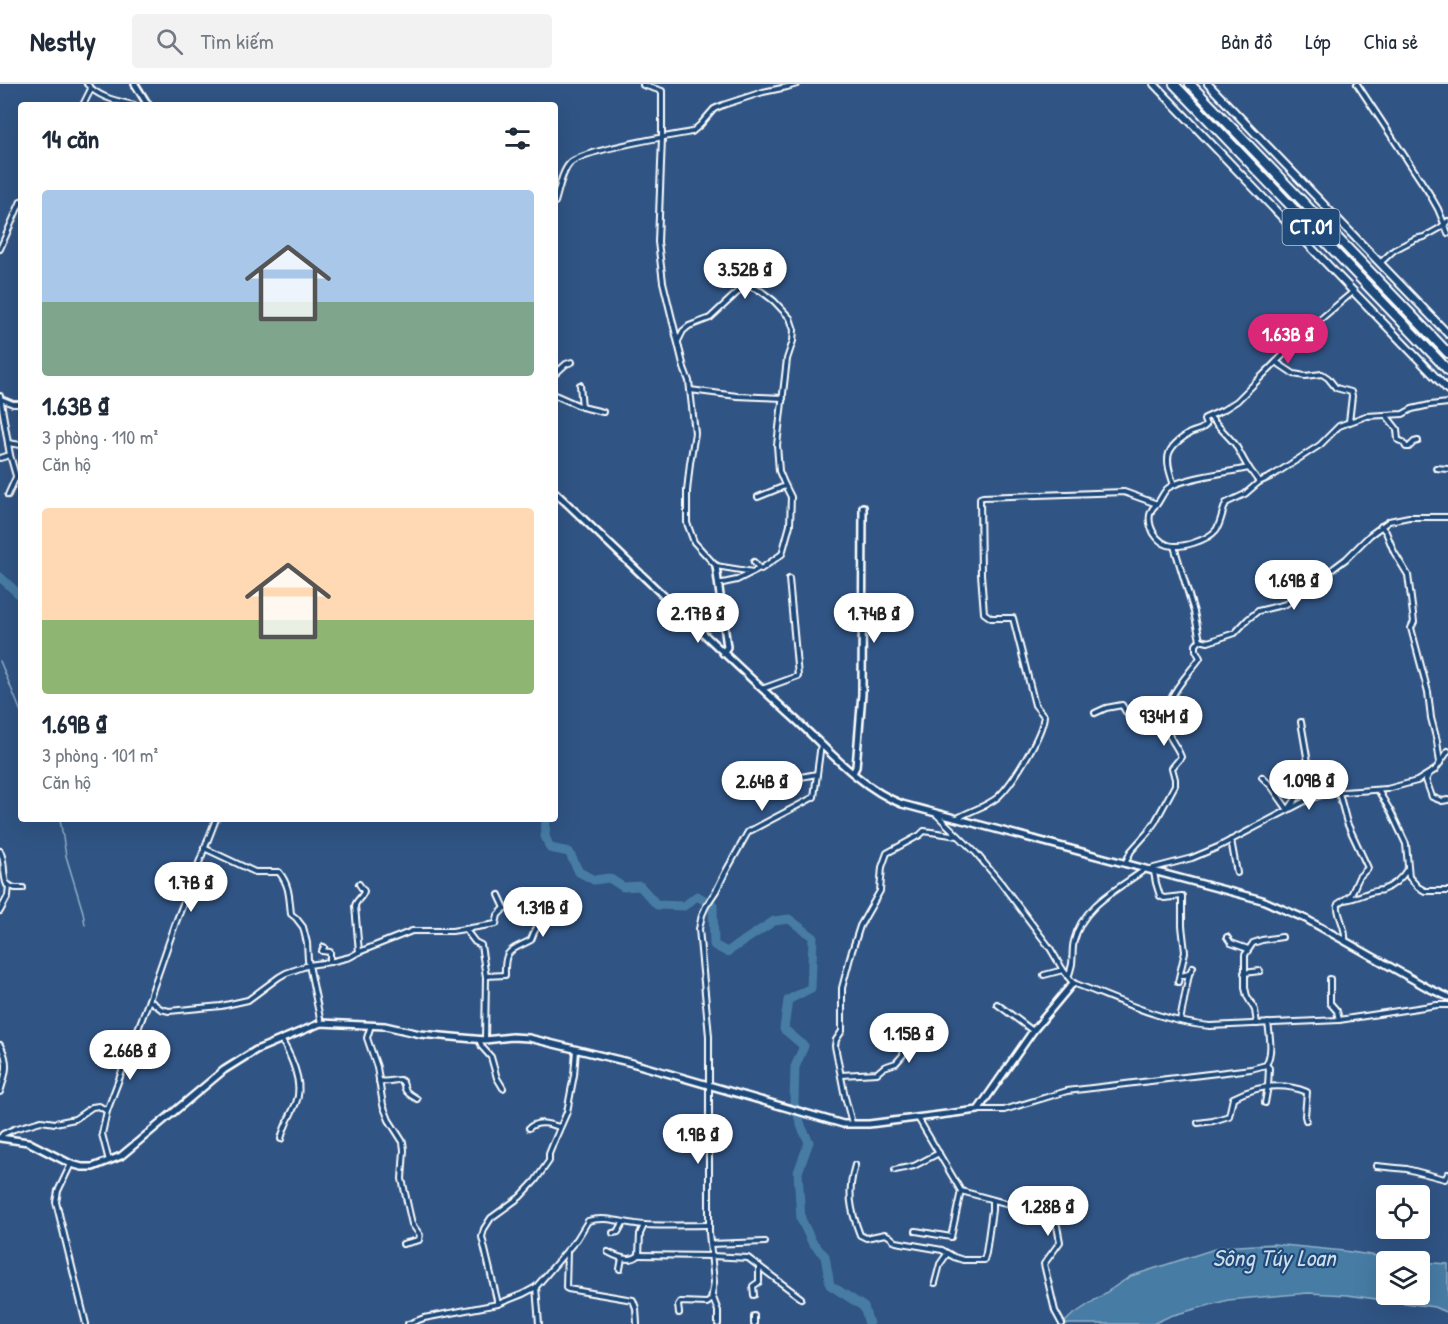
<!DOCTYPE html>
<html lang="vi">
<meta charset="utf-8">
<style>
body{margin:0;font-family:"Patrick Hand",sans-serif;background:#f2f2f3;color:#1f2937;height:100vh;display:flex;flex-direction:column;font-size:22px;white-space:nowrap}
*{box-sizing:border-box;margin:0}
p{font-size:20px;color:#747a83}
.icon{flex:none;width:33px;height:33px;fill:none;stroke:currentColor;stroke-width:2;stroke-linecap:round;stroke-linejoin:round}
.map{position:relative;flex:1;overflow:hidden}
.side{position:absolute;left:18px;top:18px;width:540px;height:720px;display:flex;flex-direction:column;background:#fff;border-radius:6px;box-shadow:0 6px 24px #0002}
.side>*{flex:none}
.controls{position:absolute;left:1376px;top:1101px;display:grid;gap:12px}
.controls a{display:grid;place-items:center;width:54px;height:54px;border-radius:6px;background:#fff;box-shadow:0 6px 24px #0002;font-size:30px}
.price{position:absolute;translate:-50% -51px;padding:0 14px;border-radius:21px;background:#fff;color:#222;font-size:20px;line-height:39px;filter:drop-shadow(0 2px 3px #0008)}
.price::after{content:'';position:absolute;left:50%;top:36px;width:18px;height:14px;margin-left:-9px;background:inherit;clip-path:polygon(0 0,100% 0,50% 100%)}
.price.selected{background:#db2777;color:#fff}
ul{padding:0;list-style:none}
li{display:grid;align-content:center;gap:12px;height:318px;padding:0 24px}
li span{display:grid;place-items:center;height:186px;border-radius:6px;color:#555}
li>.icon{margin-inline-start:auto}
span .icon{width:108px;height:108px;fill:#fffc;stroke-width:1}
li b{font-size:26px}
h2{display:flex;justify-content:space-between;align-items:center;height:72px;padding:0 24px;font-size:26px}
header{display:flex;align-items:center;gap:36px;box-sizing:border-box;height:84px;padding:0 30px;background:#fff;border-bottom:2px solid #e0e1e3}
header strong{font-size:28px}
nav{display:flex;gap:33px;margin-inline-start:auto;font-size:21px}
.search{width:420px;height:54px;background:#f2f2f3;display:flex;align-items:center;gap:15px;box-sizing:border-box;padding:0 21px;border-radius:6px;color:#747a83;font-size:22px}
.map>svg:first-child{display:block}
.water{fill:#477ca4;stroke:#91b0c8;stroke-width:1.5}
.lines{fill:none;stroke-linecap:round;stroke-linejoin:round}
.stream{stroke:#91b0c8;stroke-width:1.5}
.river{stroke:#477ca4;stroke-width:9}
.minor-casing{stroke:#fff;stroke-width:8}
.tertiary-casing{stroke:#fff;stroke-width:10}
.secondary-casing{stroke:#fff;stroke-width:10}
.motorway-casing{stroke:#fff;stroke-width:12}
.minor{stroke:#1f4a7a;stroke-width:4}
.tertiary{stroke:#1f4a7a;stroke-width:5}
.secondary{stroke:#1f4a7a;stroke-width:6}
.motorway{stroke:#1f4a7a;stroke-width:8}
.labels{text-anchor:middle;stroke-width:4.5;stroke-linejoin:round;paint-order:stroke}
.shield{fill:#1f4a7a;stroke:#bcc9d7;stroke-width:1.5}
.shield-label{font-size:21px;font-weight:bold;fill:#fff}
.water-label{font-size:24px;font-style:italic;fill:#d1dee8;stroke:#1f4a7a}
</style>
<header>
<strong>Nestly</strong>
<div class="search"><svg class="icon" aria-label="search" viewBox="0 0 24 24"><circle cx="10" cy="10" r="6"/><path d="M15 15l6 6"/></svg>Tìm kiếm</div>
<nav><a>Bản đồ</a><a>Lớp</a><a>Chia sẻ</a></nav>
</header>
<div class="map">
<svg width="1448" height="1240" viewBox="0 0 1448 1240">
<rect width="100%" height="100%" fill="#305484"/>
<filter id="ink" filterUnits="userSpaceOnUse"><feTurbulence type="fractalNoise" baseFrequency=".0167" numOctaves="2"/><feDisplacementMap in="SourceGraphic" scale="12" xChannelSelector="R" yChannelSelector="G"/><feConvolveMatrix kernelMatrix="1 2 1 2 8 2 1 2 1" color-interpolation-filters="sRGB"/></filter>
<g filter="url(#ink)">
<polygon class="water" points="1273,1160 1344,1167 1411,1177 1386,1178 1386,1210 1419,1210 1419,1178 1448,1180 1448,1229 1434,1223 1347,1211 1308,1209 1228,1216 1170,1232 1153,1240 1063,1240 1071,1232 1131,1192 1221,1163"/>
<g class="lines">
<g class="stream">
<polyline points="0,577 21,628"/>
<polyline points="60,735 66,772 83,828 85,841"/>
</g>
<g class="river">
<polyline points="0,493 21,512"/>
<polyline points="546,735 545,752 550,764 569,768 579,788 594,796 609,794 623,803 640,802 657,821 684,822 697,812 713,821 714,861 727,868 774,837 789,835 813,853 811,904 788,916 784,945 804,962 795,983 794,1019 802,1044 809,1058 798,1088 801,1135 812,1158 825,1172 830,1201 864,1223 869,1240"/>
</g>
<defs>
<g id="minor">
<path d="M 87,0 C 99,14 117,17 134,21"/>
<polyline points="643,0 643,1 662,7 662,54 658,158 663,198 684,284 689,297 695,349 690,379 687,407 687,439 694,458 716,482 753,488 737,496 718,500"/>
<polyline points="1357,0 1429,109 1438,125 1448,149"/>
<polyline points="83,21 91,5"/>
<path d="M 555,118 C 559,106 561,89 570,79 C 583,66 669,52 692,48 L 700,41 L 714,25 L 723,21 L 763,8 L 787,3 L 797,0"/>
<polyline points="0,165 21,117"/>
<polyline points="1380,179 1394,166 1415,155 1424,153 1440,144 1448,137"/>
<polyline points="678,257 683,247 689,242 710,234 741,205 745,203 751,203 761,207 774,217 790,234 794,246 793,257 787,275 777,361 779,387 784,399 791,413 790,441 782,470 761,485 759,484"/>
<polyline points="1276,278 1294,290 1305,292 1322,290 1328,294 1336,304 1351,308 1352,312 1349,338"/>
<polyline points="555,290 566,280 572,278"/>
<polyline points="580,301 582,323 603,328"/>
<polyline points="690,306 737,312 783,314"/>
<polyline points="555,311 582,323"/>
<polyline points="0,312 10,371 0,374"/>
<polyline points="1,315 13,320 21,320"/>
<polyline points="1386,331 1397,345 1398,356 1403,358 1406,363 1409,363 1414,358 1418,357"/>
<polyline points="1210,333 1235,360 1246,380 1259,398"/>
<polyline points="8,359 21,361"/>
<polyline points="10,371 16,392 21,392"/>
<polyline points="1436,384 1448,385"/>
<path d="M 1174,401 C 1165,375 1163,365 1190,349 C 1196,346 1201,347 1206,341 L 1204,336 L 1205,334 L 1223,326 L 1237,317 L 1286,268 L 1303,249 L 1316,239 L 1354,207"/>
<polyline points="8,411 16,393"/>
<polyline points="758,413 785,402"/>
<path d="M 1157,420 C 1142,431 1152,456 1168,461 C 1181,465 1208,456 1216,446 C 1221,439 1222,428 1226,419 L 1245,410 L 1259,398 L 1272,392 L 1320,361 L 1339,342 L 1366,332 L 1403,330 L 1412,325 L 1430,321 L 1448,319"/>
<polyline points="1381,442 1386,448 1394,468 1408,491 1414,538 1411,544 1428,608 1431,634 1437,657 1440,679"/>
<polyline points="753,488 759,484 754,478"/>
<polyline points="1200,556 1208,558 1235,549 1248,535 1258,527 1286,520 1346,475 1370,451 1389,437 1409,433 1448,433"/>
<polyline points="762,605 798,592 789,495"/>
<polyline points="1095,629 1106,624 1122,621 1126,628 1129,629 1166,633"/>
<polyline points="1429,690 1426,696 1432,713 1442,717 1448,716"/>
<polyline points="1262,693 1272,703 1288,726 1309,697 1309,684 1301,638"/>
<polyline points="790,695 817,690"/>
<polyline points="1378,706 1391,728 1406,760 1409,793 1418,803 1425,807 1448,807"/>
<path d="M 1339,709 L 1347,739 L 1368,784 L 1359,793 L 1351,811 L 1344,816 C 1353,815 1360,812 1368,809 C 1373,807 1378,807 1382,806 C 1394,802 1402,794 1408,784"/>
<path d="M 936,730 L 976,769 L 1001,799 L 1050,864 L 1063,886 L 1073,899 C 1117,915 1162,938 1210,942 L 1339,936 L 1437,921 L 1448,921"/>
<path d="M 956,735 C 969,727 986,723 998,713 C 1013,699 1042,652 1044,632 L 1035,621 L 1013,534 L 991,534 L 984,529 L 981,490 L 980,414 L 983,413 L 1124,408 L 1157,420 C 1161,415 1163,408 1168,404 C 1181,394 1230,388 1249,384"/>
<polyline points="1231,756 1237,789"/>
<path d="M 204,764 L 255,788 L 279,788 C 290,802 289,813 291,830 L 296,834 L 303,843 L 307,859 L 308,876 L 321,939"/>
<path d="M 0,767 C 6,778 2,790 7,801 L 15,804 L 23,804"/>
<path d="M 1125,780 L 1131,767 L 1148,748 L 1155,738 L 1175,701 L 1175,695 L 1172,684 L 1181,673 C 1178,664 1171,657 1168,648 C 1158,619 1185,595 1200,574 L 1196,566 L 1196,561 L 1200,556 L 1194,528 L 1174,462"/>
<polyline points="1150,785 1192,774 1218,763 1309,715 1329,709 1387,705 1417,697 1435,686 1448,667"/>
<polyline points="1154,788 1156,799 1160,812 1164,814 1182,812 1182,842 1185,868 1178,898"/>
<path d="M 1344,816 L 1338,820 C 1336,831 1347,843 1345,857"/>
<polyline points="0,827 8,812 9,801"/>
<polyline points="465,845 475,858 481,861 486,893 485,956"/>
<polyline points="1227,853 1231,859 1248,865"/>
<polyline points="324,863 322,867 330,868 330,878 350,873 359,868 412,847 452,847 496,840 498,831 505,824 499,811"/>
<path d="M 359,868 L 355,822 C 356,816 363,813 364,807 L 359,800"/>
<polyline points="1244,889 1260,887"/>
<polyline points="1044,891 1063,886"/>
<path d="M 486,892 L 505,891 C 504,865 510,867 531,856 C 534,847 538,838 547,833 L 547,829"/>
<polyline points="1181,892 1189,890 1193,883"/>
<path d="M 1068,893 C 1070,889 1071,884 1072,880 C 1073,872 1072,864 1074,857 C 1082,822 1118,805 1144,786"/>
<polyline points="1330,895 1330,919 1337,927 1339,936"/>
<polyline points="149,916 161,925 169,927 221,922 248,916 279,893 286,889 309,881 330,878"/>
<polyline points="997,920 1033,947"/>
<polyline points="1180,937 1189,890"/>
<polyline points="1257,940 1255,926 1247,912 1245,904 1245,871 1253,859 1262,856 1282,853"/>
<polyline points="371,941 367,954 377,983 383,1021 389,1036 403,1058 404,1066 402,1095 409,1127 412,1140 420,1151 419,1156 403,1160"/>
<path d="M 281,955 C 291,972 304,1000 296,1019 C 291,1031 284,1042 281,1055"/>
<polyline points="479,955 482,963 491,973 497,994 503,1004"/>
<path d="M 0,961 C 10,979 6,989 0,1008"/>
<polyline points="841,991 877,989 884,983 896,979 903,971 904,960 903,959"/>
<path d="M 379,997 C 388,999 396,995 400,996 C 405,998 403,1001 405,1005 C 407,1010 413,1012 417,1015"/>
<polyline points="1265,1019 1268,1002 1269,984 1266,981"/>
<path d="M 978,1026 L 1004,1026 L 1067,1007 L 1251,985 L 1266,981 C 1273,968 1270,954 1268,939"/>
<polyline points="852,1039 845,1013 835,962 836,956 842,947 842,904 851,870 860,842 880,807 882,783 887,769 920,751 924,747 958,752"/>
<path d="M 1198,1039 L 1213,1037 L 1229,1032 L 1233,1014 C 1257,1002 1282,998 1307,1008 L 1305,1032 L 1306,1036"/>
<path d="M 529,1044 C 538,1036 550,1040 559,1043"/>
<polyline points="0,1054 3,1050 14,1045 41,1037 55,1039 75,1035 92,1023 99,1022 107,1027"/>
<polyline points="109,1077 102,1050 107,1027 149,916 176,838 216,735"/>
<polyline points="71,1080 58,1107 56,1118 86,1240"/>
<path d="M 855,1081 C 847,1108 850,1125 860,1151 L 866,1154 L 885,1150 L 889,1152 L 896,1158 L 942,1166 L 954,1173 L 963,1176 L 984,1176 L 986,1169 L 992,1126 L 992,1117"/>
<polyline points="1376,1082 1407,1085 1445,1095 1448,1090"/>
<polyline points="895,1086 914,1082 939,1069"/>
<polyline points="961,1107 1049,1131 1057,1142 1060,1158 1044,1180 1055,1227 1062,1240"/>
<polyline points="916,1147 951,1153 961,1107 918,1034"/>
<polyline points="613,1149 618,1148 623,1139"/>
<polyline points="710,1160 765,1158"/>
<polyline points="567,1167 566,1204 568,1205 633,1216 636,1224 637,1240"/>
<path d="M 608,1168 C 617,1173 631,1179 639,1171 L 640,1150 L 644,1141"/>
<polyline points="639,1171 712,1172 748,1174 801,1214"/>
<polyline points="620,1185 622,1174"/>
<polyline points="935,1199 940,1180 947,1170"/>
<polyline points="536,1203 539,1240"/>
<polyline points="712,1211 718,1227 718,1240"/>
<polyline points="754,1211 753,1202 759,1198 759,1182"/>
<polyline points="498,1220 482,1153 484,1145 491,1134 520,1113 535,1097 549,1077 549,1070 553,1060 567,1028 574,991 576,966"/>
<polyline points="679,1229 678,1221 680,1218 707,1219 711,1216 714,1198 709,1149 709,952 699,845 702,831 706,822 716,807 725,789 748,748 814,713 821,660"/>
<path d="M 408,1240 L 424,1234 L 498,1220 L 523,1210 L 536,1203 L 577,1155 L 588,1137 C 605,1131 626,1140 644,1141 C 665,1142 687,1141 709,1141"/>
<polyline points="754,1240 754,1232"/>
</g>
<g id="tertiary">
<polyline points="135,0 148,21"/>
<path d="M 555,408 C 635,484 714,561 796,636 C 827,665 862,705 902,720 L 1262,816 L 1306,835 L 1428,904 L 1448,913"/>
<polyline points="716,482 727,563 723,569"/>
<polyline points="853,689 856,683 862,610 863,423"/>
<polyline points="0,1054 28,1058 71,1080 82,1083 93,1083 121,1072 224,986 256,966 321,939 385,942 420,950 485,956 512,953 529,954 632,979 843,1040 869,1040 978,1026 1033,947 1073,899"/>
</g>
<g id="secondary">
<polyline points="1154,0 1448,306"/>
<polyline points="1208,0 1448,250"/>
</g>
<g id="motorway">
<polyline points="1174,0 1448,286"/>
<polyline points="1190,0 1448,269"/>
</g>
</defs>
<use href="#minor" class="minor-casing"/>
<use href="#tertiary" class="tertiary-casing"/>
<use href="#secondary" class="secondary-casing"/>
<use href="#motorway" class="motorway-casing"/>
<use href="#minor" class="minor"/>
<use href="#tertiary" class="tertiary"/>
<use href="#secondary" class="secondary"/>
<use href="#motorway" class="motorway"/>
</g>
</g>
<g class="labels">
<rect class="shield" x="1282.5" y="125" width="57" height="36" rx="4.5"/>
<g class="shield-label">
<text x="1311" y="150">CT.01</text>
</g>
<g class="water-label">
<text x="1274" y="1182">Sông Túy Loan</text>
</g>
</g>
</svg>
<div class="controls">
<a><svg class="icon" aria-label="locate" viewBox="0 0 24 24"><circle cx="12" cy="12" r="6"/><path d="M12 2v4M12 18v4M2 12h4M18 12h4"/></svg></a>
<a><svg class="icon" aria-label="layers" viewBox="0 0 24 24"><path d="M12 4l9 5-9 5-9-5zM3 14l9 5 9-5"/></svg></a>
</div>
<b class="price" style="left:745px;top:216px">3.52B ₫</b>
<b class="price selected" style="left:1288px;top:281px">1.63B ₫</b>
<b class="price" style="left:1294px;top:527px">1.69B ₫</b>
<b class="price" style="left:698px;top:560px">2.17B ₫</b>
<b class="price" style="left:874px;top:560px">1.74B ₫</b>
<b class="price" style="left:1164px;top:663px">934M ₫</b>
<b class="price" style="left:1309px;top:727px">1.09B ₫</b>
<b class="price" style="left:762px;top:728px">2.64B ₫</b>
<b class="price" style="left:191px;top:829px">1.7B ₫</b>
<b class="price" style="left:543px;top:854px">1.31B ₫</b>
<b class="price" style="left:909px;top:980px">1.15B ₫</b>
<b class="price" style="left:130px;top:997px">2.66B ₫</b>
<b class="price" style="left:698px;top:1081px">1.9B ₫</b>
<b class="price" style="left:1048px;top:1153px">1.28B ₫</b>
<section class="side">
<h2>14 căn<svg class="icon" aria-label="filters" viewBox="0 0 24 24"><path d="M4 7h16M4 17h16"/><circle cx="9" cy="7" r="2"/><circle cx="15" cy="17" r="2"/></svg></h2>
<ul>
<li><span style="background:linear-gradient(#a9c7e8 60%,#7fa58c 0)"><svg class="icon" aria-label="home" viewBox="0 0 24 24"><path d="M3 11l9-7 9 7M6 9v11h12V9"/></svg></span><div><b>1.63B ₫</b><p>3 phòng · 110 m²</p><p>Căn hộ</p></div></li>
<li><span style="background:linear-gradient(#ffd9b3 60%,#8fb573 0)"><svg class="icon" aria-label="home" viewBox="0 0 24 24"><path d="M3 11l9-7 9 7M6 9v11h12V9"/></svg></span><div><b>1.69B ₫</b><p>3 phòng · 101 m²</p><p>Căn hộ</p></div></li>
</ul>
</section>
</div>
